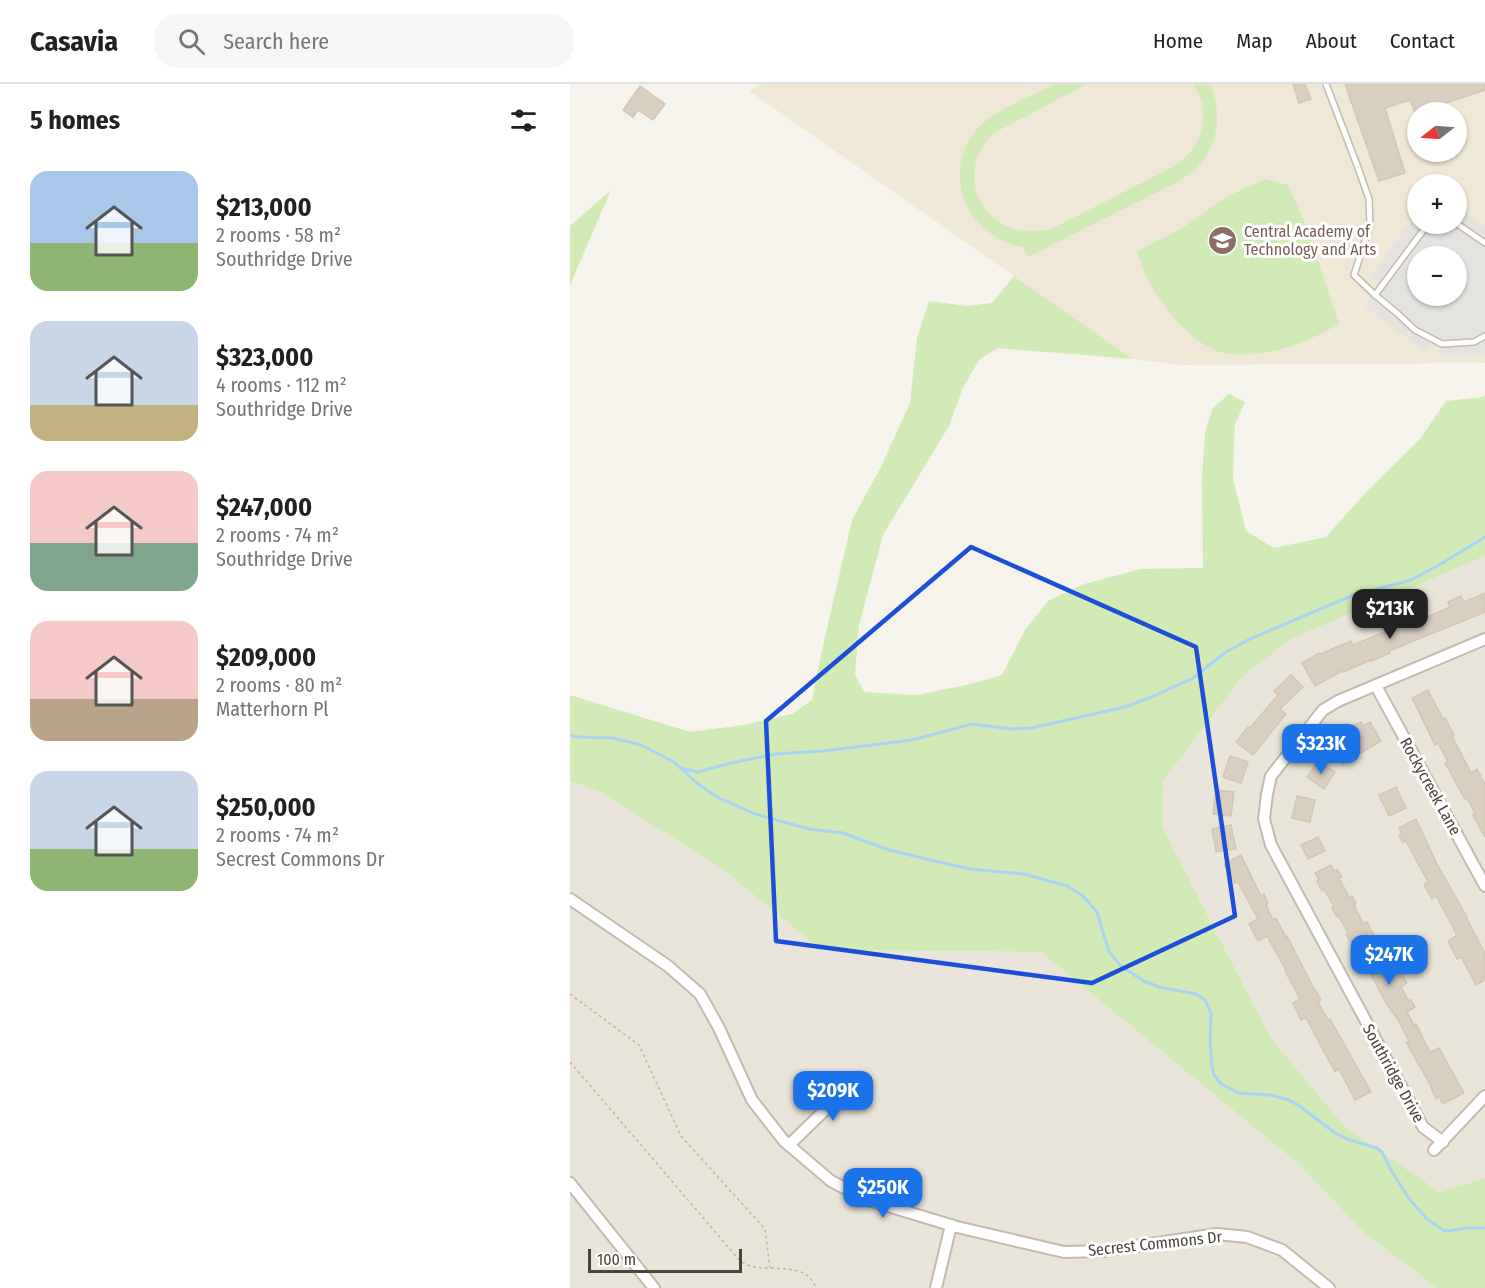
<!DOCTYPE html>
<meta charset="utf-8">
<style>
body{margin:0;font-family:"Fira Sans Condensed",sans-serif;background:#f6f6f6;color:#202124;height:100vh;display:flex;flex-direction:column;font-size:22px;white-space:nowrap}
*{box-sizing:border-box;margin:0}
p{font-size:20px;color:#757577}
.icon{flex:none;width:33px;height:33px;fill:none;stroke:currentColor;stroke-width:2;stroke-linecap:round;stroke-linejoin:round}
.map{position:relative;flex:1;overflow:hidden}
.drawer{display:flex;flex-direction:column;background:#fff;width:570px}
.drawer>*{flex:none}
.needle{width:39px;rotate:253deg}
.tools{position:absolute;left:837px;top:18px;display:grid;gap:12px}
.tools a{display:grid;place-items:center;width:60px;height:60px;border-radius:50%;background:#fff;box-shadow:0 2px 4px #0004;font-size:30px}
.scale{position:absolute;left:18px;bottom:15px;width:154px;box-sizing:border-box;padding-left:6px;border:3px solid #4b4439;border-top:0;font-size:16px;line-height:21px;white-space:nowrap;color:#4b4439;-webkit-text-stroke:4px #fff;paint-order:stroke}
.price{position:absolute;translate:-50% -51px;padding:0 14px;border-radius:12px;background:#1a73e8;color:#fff;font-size:20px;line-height:39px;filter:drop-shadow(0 2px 3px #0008)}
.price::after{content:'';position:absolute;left:50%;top:36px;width:18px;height:14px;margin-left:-9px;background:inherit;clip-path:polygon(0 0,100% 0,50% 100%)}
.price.selected{background:#222;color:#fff}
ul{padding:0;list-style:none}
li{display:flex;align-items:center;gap:18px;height:150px;padding:0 30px}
li span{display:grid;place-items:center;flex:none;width:168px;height:120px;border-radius:18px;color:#555}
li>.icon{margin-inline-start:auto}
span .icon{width:72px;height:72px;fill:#fffc;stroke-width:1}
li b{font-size:26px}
h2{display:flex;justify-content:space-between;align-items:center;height:72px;padding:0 30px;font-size:26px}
header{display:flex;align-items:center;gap:36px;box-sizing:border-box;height:84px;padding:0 30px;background:#fff;border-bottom:2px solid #e0e0e0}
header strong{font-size:28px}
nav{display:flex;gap:33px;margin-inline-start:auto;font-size:21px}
.search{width:420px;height:54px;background:#f6f6f6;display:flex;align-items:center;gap:15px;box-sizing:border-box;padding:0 21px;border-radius:24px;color:#757577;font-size:22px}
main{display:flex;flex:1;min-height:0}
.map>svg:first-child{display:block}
.residential{fill:#eae5da}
.education{fill:#efe8d6;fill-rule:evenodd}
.green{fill:#d2eab5}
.parking{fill:#e5e3e0;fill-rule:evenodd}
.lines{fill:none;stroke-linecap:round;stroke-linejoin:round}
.stream{stroke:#a9d4f2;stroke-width:3}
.building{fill:#d8cfc1;stroke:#d3c7b4;stroke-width:1.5}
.service-casing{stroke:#c2bbae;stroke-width:8}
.minor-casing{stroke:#c2bbae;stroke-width:14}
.path{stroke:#c4b79f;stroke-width:1.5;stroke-dasharray:3 3;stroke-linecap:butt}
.service{stroke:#fff;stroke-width:5}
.minor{stroke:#fff;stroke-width:10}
.marked{fill:none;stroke:#1d4ed8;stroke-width:4.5;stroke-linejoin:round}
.labels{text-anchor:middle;stroke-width:6;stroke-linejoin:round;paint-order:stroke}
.education-label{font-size:16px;fill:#785e54;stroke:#fff;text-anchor:start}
.street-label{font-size:16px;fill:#4b4439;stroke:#fff}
</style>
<header>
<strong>Casavia</strong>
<div class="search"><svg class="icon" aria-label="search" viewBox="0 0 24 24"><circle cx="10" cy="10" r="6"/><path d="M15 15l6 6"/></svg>Search here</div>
<nav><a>Home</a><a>Map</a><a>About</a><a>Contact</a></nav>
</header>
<main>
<section class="drawer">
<h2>5 homes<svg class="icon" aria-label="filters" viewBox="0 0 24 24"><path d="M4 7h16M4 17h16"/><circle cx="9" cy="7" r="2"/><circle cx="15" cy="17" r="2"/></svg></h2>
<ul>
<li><span style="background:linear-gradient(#a9c7e8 60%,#8fb573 0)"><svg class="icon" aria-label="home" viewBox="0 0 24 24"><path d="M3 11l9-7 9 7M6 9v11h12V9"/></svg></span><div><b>$213,000</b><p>2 rooms · 58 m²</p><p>Southridge Drive</p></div></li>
<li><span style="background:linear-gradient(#c9d6e8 70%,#c2b280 0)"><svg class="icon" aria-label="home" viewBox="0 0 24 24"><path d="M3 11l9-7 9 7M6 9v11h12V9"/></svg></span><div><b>$323,000</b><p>4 rooms · 112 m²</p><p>Southridge Drive</p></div></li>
<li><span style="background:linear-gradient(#f6c9c9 60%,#7fa58c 0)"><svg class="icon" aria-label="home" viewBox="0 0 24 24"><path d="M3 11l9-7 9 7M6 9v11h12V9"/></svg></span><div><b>$247,000</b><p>2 rooms · 74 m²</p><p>Southridge Drive</p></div></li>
<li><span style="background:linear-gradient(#f6c9c9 65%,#b9a48a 0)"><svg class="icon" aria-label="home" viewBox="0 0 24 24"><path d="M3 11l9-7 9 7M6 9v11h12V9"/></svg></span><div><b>$209,000</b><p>2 rooms · 80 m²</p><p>Matterhorn Pl</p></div></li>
<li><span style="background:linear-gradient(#c9d6e8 65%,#8fb573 0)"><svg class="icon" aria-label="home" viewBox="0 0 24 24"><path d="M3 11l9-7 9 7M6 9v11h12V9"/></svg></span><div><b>$250,000</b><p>2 rooms · 74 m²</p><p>Secrest Commons Dr</p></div></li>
</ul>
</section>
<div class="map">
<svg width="915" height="1204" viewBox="0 0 915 1204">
<rect width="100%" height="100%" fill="#f6f3ec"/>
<g class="residential">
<polygon points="915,472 915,1094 870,1108 776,1044 700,953 592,742 593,697 673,592 721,555 823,512"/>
<polygon points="0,697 33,709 156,788 251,866 471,868 731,1082 794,1149 867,1204 0,1204"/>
</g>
<path class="education" d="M 190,0 L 915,0 L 915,279 L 610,281 L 563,275 L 179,7 ZM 848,28 L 886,28 L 886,68 L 848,68 ZM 848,100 L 886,100 L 886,140 L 848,140 ZM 848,172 L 886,172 L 886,212 L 848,212 Z"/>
<g class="green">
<path d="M 485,0 L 517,0 L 424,49 C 377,94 420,163 483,144 L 603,83 C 632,66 643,28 623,0 L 641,1 C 652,30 649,60 627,84 C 621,89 614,94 607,98 L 458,173 L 453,163 C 397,154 368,87 409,43 C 427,25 462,12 485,0 Z"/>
<path d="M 695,95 L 718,101 L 737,144 L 769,240 C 737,259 693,276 654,269 C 624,263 589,220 577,193 C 573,185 570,175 567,167 L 611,145 L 658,112 Z"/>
<polygon points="41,106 0,201 0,142"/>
<polygon points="444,192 563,275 428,264 409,276 392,306 379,342 313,451 289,541 285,590 294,608 347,611 401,600 432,591 455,546 478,517 514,500 571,485 633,484 632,394 635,348 643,324 659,310 675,318 665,340 663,395 676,447 704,464 756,453 798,406 850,355 876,317 912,313 915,311 915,472 823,512 721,555 673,592 593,697 592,742 700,953 776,1044 870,1108 915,1094 915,1204 867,1204 794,1149 731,1082 471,868 251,866 156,788 33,709 0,697 0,611 120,648 174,641 222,630 242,616 252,566 282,436 311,383 340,319 347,254 359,217 397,222 422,219"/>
</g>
<path class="parking" d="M 887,121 L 914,142 L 915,141 L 915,270 L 907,272 L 871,273 L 871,264 L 860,262 L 855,267 L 795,223 L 808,198 L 801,192 L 847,130 L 848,140 L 886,140 ZM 848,172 L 886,172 L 886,212 L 848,212 Z"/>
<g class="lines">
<g class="stream">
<polyline points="0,652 10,653 43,654 71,661 104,678 128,700 147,713 185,730 239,745 273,749 319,766 365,777 400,785 454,790 497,802 512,811 527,828 539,868 552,883 574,897 589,903 626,910 635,916 641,929 640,957 642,983 644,991 651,1000 669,1009 700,1011 719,1016 731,1023 765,1049 777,1055 807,1064 812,1068 822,1088 840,1116 857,1135 873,1146 879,1147 896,1144 915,1144"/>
<polyline points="110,684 128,688 161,679 205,670 253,667 342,656 402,640 442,645 461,644 555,623 584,612 623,594 656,568 680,555 781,512 841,496 869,481 915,453"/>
</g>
</g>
<g class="building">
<polygon points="723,0 735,0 741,15 729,19"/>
<polygon points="775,0 915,0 915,6 848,28 846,30 840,16 815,24 835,89 809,97"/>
<polygon points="70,2 95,20 83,36 68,26 63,33 53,26"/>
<polygon points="915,509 915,528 819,567 820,569 801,577 801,576 773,588 772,587 745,602 732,579 749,569 750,570 781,557 783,561 822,545 821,544 839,537 840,541 880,523 878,518 891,512 894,518"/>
<polygon points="721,591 733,603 710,625 716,630 683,671 666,658 678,643 680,644 708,611 704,607"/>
<polygon points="858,606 873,635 875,634 884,651 882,652 901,689 907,685 915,700 915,753 903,731 905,730 897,714 895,715 875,679 878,678 868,659 865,661 842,614"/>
<polygon points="791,638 793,642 800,638 811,657 787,671 780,677 778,675 773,680 758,664 777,645"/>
<polygon points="660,672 678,678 671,699 653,693"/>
<polygon points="748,677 765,688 754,705 737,693"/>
<polygon points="826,703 836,724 819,732 809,711"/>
<polygon points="646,706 664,708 661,732 643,730"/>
<polygon points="727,712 745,716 740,738 722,734"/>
<polygon points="846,735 867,780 897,833 896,833 915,869 915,896 906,901 891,873 887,875 878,857 887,851 866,812 862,815 854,801 858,798 836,757 833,759 829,752 832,750 829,744"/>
<polygon points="661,741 666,765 646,768 642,745"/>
<polygon points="748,753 755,767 738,775 731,761"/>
<polygon points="671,771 691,812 694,810 698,819 696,821 703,836 706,834 716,853 717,852 745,907 746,907 751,916 748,918 758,936 760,935 801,1008 785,1016 769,985 765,988 736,934 731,936 723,919 730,915 715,887 716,886 697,852 688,857 679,840 688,835 668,798 665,799 654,780"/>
<polygon points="761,781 764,787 767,785 772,793 769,794 779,813 782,812 786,819 784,821 793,839 797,838 822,886 828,883 837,899 831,903 839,917 841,916 845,923 837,928 844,941 846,940 860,968 869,964 894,1009 873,1020 869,1013 866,1015 861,1004 862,1004 836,958 839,957 828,936 818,922 783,858 781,859 776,850 778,849 769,832 767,833 762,824 764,823 754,805 752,807 747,797 749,796 745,789"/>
</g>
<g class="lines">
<defs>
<g id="service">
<polyline points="756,0 787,81 799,115 800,141 784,191 805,211"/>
<polyline points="886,139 915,159"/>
<polyline points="858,140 805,211 828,230 845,246 872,260 904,258 915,252"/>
</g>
<g id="minor">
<polyline points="806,602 915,802"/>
<polyline points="0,815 98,882 130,910 149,944 182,1016 214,1057 261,1097 298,1116 387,1143 494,1168 534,1167 647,1150 677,1153 712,1166 759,1204"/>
<polyline points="873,1058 853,1043 701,761 694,735 697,710 701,692 753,626 768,617 915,555"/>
<polyline points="219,1061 288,994"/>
<polyline points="864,1066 915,1012"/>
<polyline points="0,1099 84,1204"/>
<polyline points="366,1204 381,1141"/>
</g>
</defs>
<use href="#service" class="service-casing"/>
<use href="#minor" class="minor-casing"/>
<g class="path">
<polyline points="0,910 69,961 111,1052 195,1145 200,1184"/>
<path d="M 0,978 L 171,1178 C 174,1179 177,1181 180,1182 C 202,1188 237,1177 246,1204"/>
</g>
<use href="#service" class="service"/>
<use href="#minor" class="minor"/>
</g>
<path class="marked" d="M 401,463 L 626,563 L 665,832 L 522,899 L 206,857 L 196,637 Z"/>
<defs>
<symbol id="school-disc" viewBox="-11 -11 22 22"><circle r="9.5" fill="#8d6e63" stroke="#fff"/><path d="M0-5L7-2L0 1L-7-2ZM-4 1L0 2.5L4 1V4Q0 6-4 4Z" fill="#fff"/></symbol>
</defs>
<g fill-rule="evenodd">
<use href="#school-disc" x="636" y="140" width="33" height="33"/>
</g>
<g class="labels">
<g class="education-label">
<text x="674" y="153">Central Academy of<tspan x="674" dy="18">Technology and Arts</tspan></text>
</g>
<g class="street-label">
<text transform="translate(861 702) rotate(61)" y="6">Rockycreek Lane</text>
<text transform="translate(824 989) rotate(61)" y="6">Southridge Drive</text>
<text transform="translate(585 1159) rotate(-6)" y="6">Secrest Commons Dr</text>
</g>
</g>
</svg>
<div class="tools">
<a><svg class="needle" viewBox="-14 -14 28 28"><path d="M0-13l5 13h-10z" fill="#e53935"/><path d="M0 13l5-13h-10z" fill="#757577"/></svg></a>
<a>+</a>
<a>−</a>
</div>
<div class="scale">100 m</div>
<b class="price selected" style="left:820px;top:556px">$213K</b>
<b class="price" style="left:751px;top:691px">$323K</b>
<b class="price" style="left:819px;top:902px">$247K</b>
<b class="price" style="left:263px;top:1038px">$209K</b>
<b class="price" style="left:313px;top:1135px">$250K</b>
</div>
</main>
